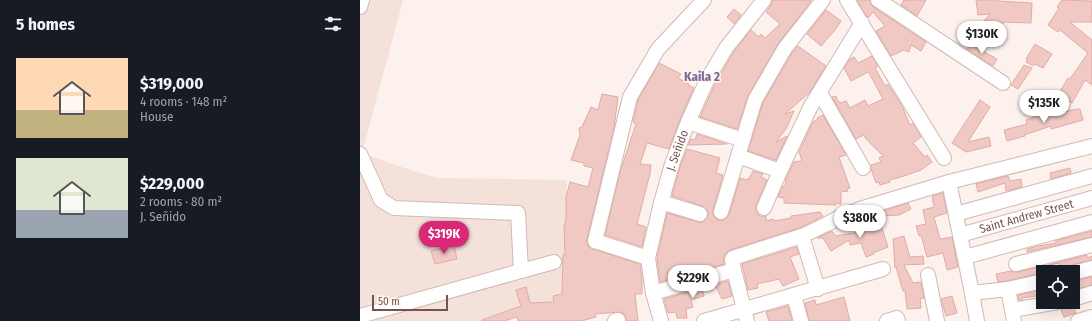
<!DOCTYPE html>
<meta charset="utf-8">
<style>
body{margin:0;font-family:"Fira Sans Condensed",sans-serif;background:#20242c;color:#f1f3f6;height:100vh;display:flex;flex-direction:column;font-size:15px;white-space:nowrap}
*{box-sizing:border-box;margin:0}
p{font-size:13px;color:#9ea1a6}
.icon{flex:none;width:22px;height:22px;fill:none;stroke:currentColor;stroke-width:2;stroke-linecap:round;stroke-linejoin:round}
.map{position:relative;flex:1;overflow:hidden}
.drawer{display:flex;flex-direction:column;background:#171b24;width:360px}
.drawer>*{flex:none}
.fabs{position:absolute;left:676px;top:265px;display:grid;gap:8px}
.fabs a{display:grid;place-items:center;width:44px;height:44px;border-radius:0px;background:#171b24;box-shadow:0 4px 16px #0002;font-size:20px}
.scale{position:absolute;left:12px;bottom:10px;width:76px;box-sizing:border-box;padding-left:4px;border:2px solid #77524f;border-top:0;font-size:11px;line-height:14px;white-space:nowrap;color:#77524f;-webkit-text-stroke:3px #fef6f2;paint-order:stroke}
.price{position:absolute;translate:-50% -34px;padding:0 9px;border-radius:14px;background:#fff;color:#222;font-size:13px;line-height:26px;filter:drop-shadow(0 1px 2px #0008)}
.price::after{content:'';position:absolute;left:50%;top:24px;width:12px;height:9px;margin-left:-6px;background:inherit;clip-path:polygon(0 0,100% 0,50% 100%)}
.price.active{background:#db2777;color:#fff}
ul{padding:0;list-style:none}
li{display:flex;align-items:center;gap:12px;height:100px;padding:0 16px}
li span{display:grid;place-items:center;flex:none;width:112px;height:80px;border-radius:0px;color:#555}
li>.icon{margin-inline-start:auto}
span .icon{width:48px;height:48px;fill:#fffc;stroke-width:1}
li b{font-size:17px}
h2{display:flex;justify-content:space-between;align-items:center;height:48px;padding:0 16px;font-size:17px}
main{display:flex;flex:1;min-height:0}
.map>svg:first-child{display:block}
.residential{fill:#f3e1da}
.building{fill:#f0c9c4;stroke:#e2aba5}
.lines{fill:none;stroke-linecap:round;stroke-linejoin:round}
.minor-casing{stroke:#d1b9b3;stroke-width:16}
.minor{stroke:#fff;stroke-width:14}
.labels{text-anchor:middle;stroke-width:3;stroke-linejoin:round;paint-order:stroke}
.street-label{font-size:12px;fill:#77524f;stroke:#fef6f2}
.neighbourhood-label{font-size:13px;font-weight:bold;fill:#786792;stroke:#fef6f2}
</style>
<main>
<section class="drawer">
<h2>5 homes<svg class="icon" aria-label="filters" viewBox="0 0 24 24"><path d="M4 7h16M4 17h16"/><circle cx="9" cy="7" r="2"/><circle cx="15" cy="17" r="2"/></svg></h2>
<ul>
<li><span style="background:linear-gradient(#ffd9b3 65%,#c2b280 0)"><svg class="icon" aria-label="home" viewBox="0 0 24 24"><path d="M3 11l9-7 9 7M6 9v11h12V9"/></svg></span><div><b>$319,000</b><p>4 rooms · 148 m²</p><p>House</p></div></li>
<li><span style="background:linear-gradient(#dfe7d0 65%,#9aa5b1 0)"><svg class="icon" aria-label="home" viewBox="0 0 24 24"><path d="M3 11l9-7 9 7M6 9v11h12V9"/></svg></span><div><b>$229,000</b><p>2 rooms · 80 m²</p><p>J. Señido</p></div></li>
</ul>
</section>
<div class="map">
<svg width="732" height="321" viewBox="0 0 732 321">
<rect width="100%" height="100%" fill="#fcf1ec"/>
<polygon class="residential" points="0,0 43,0 2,153 50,170 78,178 207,180 203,303 141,321 0,321"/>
<g class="building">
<polygon points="412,0 450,0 451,1 418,44 388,96 377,129 340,117 355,84 373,53 391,30 399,37 401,34 405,38 420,24 406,12 411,5"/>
<polygon points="497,0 510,0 511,4 513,7 566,42 561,51 551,45 549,52 544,50 531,56 516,31 525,26 513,12 509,17 506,16"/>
<polygon points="544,0 566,0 557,16 541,5"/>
<polygon points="616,0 638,0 638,1 672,3 671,23 644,22 633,36 620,26 630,14 618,15"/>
<polygon points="702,0 732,1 732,22 710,22 732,40 732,85 725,80 712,103 698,95 708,78 710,79 728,53 700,30 698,32 688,25 699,8 697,7"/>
<polygon points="374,9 381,15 374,24 367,17"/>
<polygon points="466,10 481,21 475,30 461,46 447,34"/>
<polygon points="610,44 637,59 633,66 607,49"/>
<polygon points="675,44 692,54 683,68 675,64 673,66 666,62 668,59 666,59"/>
<polygon points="438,46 466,66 450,92 425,114 434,111 426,129 416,142 427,136 416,160 388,151 403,103 432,53"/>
<polygon points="512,56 518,66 515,68 525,86 528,84 542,106 550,125 553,123 561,137 553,143 565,157 567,155 572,162 561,170 541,177 529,180 530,182 520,185 519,182 516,183 511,169 511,165 521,162 519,158 523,156 506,139 504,135 496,139 472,97 476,96 478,102 479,101 480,103 486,101 490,108 505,100 508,106 523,99 509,73 508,72 491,81 484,68 490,59 494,57 498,63"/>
<polygon points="299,63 321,74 318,78 329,84 328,85 334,88 320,119 309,149 287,143 280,164 291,165 290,174 277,224 286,227 282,247 245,235 260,172 276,124 273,122 278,100"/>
<polygon points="664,65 672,68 658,89 651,85"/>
<polygon points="242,94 258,97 254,128 227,239 227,243 229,247 232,249 280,264 282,278 282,294 275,294 278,321 266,321 265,316 263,313 259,312 235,314 236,317 221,321 158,321 157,317 144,321 122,321 122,320 161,306 156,290 166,287 170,303 194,302 193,296 202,294 203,255 205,255 204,224 205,225 206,218 206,197 210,182 228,187 233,168 224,166 224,163 211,160 220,135 219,128 222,127 231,107 238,110"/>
<polygon points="620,100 630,107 608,142 629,137 631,146 606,152 592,143"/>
<polygon points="716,109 720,109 723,120 691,129 691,126 664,135 665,136 647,141 644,130 667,124 666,120 681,115 682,118"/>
<polygon points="463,115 486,155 479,157 490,188 487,189 488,191 481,192 481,204 475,203 476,205 424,203 424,198 418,197 423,186 425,186 426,179 428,175 434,162 442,161 439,152 453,122 458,119 457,118"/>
<polygon points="337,134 367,144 328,145 331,139 335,140"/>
<polygon points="327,149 360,158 356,173 363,175 353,210 353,214 355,218 358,220 363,220 367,218 369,215 380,178 387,180 388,178 389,179 393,171 403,174 401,177 407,180 396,205 396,209 397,213 400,216 406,216 406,221 413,219 414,221 431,218 431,216 460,212 463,216 439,228 370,250 367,252 364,256 364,264 300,282 297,258 307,213 338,222 342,222 345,220 348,216 348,212 346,209 343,206 312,196 320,167"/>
<polygon points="710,168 711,173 691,179 690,173"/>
<polygon points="648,176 650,181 661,179 662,187 646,191 645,183 618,192 616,184"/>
<polygon points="583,193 587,213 574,217 580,239 592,237 598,267 587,270 583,253 567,257 561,235 559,236 556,226 566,224 563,210 574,207 572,196"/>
<polygon points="548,203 551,209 539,215 523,216 522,211"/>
<polygon points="520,222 528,247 513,253 514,254 506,257 501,243 490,245 489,240 471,251 463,238 457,238 472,231 476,236 500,232 500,230 509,227 508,225"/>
<polygon points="732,231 732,237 667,252 667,249 678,246 696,243 695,241"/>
<polygon points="544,236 550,257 563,256 564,264 544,265 553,283 561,282 564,298 560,299 561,308 547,309 545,291 543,291 536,267 535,268 533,239"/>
<polygon points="94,245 97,259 75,264 71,251"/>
<polygon points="436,247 439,254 430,257 439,279 423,286 419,279 397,284 398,288 388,290 382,264"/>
<polygon points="727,255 727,258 732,256 732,260 711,265 707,267 705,270 700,271 699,263 681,267"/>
<polygon points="679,267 680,273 647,281 638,282 636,274 651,271 654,272 658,272"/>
<polygon points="732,277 732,285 713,290 713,281"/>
<polygon points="368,281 372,296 362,299 356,287 342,289 344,296 331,300 333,307 326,309 327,318 317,318 316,312 308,313 304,299"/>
<polygon points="683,290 683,295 662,298 662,300 659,300 658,295"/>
<polygon points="592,296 597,313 586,316 581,299"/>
<polygon points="484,297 490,321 449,321 445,303 455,300 456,305"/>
<polygon points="428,306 432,321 409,321 406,312"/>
<polygon points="709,306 713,307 716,313 704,317 701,310"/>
</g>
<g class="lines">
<defs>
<g id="minor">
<polyline points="487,0 584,158"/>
<polyline points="518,0 643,83"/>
<polyline points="0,7 2,0"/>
<polyline points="460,93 503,168"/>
<polyline points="328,122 383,140"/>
<polyline points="0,154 21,200 34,208 158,213 161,271"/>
<polyline points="378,156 420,171"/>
<polyline points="589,182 611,288 617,321"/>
<polyline points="301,203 304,203 340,214"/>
<polyline points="404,208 420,171 451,106 502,23"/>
<polyline points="361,212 395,100 425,48 463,0"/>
<polyline points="596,214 732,176"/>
<path id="s1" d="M 600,235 L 732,198"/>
<polyline points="442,236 458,289"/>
<polyline points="605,257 732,222"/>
<polyline points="288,258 235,241 270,97 298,49 344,0"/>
<polyline points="656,264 732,245"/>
<polyline points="374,270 387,321"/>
<polyline points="713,273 732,268"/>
<polyline points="568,275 577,321"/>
<polyline points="648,289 654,321"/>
<polyline points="293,293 374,270 372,260 373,258 413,245 442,236 467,224 478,218 500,209 589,182 732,146"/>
<polyline points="612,293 648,289 683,281"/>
<polyline points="434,296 441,321"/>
<polyline points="713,299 732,293"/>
<polyline points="652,310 698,302"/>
<polyline points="0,316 161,271 194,262"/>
<polyline points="255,321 258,320 258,321"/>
<path id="s2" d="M 301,321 L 293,293 L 288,258 L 301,203 L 312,164 L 328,122 L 347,80 L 366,48 L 404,0"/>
<polyline points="344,321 523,269"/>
<polyline points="527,321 537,318 538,321"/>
<polyline points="718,321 732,317"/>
</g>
</defs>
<use href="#minor" class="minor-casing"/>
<use href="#minor" class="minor"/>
</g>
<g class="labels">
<g class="street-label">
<text dy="4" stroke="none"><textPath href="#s2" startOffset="176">J. Señido</textPath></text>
<text dy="4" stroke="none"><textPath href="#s1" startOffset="69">Saint Andrew Street</textPath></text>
</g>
<g class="neighbourhood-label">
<text x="342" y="81">Kaila 2</text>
</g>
</g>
</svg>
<div class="fabs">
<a><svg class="icon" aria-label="locate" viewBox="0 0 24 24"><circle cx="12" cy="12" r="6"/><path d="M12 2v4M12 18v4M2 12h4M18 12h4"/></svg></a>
</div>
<div class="scale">50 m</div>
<b class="price" style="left:622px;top:55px">$130K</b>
<b class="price" style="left:684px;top:124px">$135K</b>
<b class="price" style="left:500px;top:239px">$380K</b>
<b class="price active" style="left:84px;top:255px">$319K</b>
<b class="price" style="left:333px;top:299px">$229K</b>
</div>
</main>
